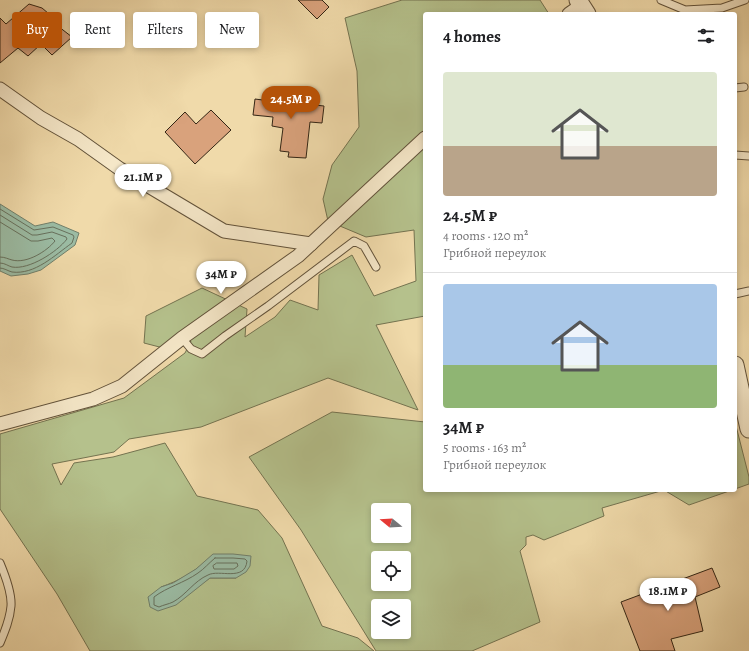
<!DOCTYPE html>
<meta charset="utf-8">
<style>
body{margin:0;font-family:Alegreya,serif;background:#f6f6f6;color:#202124;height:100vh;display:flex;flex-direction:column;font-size:15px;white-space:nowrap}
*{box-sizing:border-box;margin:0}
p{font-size:13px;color:#757577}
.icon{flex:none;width:22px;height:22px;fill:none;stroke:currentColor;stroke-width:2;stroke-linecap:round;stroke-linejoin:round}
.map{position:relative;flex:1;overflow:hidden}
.sheet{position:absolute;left:423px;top:12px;width:314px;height:480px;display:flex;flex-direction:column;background:#fff;border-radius:4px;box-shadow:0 2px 6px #0003}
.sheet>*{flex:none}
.hud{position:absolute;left:12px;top:12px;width:351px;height:36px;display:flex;gap:8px}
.needle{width:26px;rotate:288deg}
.controls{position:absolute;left:371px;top:503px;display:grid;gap:8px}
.controls a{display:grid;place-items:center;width:40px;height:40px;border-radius:4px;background:#fff;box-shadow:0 2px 6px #0003;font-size:20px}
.price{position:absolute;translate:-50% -34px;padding:0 9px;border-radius:14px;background:#fff;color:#222;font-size:13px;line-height:26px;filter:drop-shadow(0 1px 2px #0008)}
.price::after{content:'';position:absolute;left:50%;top:24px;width:12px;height:9px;margin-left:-6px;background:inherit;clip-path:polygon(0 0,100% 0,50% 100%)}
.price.on{background:#b45309;color:#fff}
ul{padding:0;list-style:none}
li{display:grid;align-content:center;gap:8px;height:212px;padding:0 20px}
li+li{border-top:1px solid #e0e0e0}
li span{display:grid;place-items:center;height:124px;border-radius:4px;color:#555}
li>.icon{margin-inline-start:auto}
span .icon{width:72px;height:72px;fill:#fffc;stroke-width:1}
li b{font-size:17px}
h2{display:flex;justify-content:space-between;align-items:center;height:48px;padding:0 20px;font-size:17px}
.pill{padding:0 14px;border-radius:4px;background:#fff;box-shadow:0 2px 6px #0003;font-size:14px;line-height:36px}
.pill.on{background:#b45309;color:#fff}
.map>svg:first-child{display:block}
.green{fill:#b5c18c;stroke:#747350;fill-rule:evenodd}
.water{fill:#9bbba3;stroke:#717f6a}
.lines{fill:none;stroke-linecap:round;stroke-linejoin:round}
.shore{stroke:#67705c;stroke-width:1}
.building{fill:#d9a27c;stroke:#332514}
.service-casing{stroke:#62523a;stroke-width:9}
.minor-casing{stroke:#62523a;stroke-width:15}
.tertiary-casing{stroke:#62523a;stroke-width:19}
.service{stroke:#f5e7c8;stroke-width:7}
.minor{stroke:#f5e7c8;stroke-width:13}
.tertiary{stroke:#f5e7c8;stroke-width:17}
</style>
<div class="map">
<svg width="749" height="651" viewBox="0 0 749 651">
<rect width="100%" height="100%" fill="#f0daaa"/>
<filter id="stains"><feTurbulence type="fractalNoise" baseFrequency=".005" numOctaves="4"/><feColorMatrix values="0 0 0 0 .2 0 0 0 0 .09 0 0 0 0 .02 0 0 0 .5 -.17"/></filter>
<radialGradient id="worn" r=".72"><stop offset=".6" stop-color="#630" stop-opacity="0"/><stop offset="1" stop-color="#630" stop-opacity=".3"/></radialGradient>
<g class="green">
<path d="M 402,0 L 540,0 L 549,14 L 425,14 L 425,316 L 376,325 L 418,410 L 328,378 L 201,427 L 129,439 L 114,452 L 52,464 L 61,485 L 74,463 L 113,457 L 165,443 L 197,496 L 258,510 L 282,538 L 322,626 L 358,638 L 374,651 L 90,651 L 57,594 L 0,509 L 0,434 L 124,398 L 185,353 L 191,341 L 175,351 L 144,343 L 146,316 L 202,288 L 247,309 L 245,337 L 275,317 L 290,300 L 318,310 L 319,275 L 352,255 L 374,296 L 416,281 L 414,230 L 366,237 L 328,221 L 323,199 L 332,165 L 359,127 L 357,71 L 345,18 ZM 206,561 L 236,578 L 210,578 L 201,584 L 161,587 C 178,581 193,573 206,561 Z"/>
<path d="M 332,412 L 425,422 L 425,490 L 732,490 L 689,505 L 664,490 L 602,508 L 604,516 L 544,540 L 533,535 L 526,537 L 526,545 L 520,551 L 540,622 L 472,651 L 376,651 L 301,530 L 249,457 ZM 378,510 L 404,510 L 404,536 L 378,536 ZM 378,558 L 404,558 L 404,584 L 378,584 ZM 378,606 L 404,606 L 404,632 L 378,632 Z"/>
<polygon points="735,422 749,477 749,484 735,489"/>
</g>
<g class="water">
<polygon points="0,204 35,226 53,222 79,233 75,245 41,270 28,274 11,276 0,271"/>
<polygon points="213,554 233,554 251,556 250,566 246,572 236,578 210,578 176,605 158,611 150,607 148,597 161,587 173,583 196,569"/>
</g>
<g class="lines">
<g class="shore">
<path d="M 0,209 L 34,230 L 53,227 L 73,235 L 74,237 L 72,243 C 55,255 35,275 12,272 C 8,271 4,268 0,268"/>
<path d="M 0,215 L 32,235 L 37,235 L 52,232 L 66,237 L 67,239 C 57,252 29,270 12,267 C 8,266 5,263 0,263"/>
<path d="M 0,222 L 31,241 L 38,241 L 52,238 L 55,241 C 47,251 27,264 12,260 C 8,259 5,257 0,257"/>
<path d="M 215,558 L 233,558 L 245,559 L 247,561 C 245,582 219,569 208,575 C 194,581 186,595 173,602 C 169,604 163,605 159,607 L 154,605 L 154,597 C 167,587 184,583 198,573 C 204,569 209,563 215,558 Z"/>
<polygon points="217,563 237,563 238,566 234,569 214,569 213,566"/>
</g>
</g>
<g class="building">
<polygon points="298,0 322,0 329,7 317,19"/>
<polygon points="29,4 42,8 55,19 54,23 72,37 52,55 41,44 28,56 18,48 0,63 0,18 6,24"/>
<polygon points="279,89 298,91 297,103 324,106 322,123 310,122 306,158 288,157 289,152 280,151 283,128 272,126 273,117 253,115 255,99 278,102"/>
<polygon points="211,110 231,130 195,164 165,132 185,112 196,124"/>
<polygon points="712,568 720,587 695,597 703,631 671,639 675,651 640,651 621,602"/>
</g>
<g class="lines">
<defs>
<g id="service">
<polyline points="661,0 685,10 722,8 745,0"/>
<polyline points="735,88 744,87"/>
<polyline points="735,155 749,156"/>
<polyline points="735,294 749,291"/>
<polyline points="182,338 191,349 202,354 225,336 268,306 354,241 364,246 376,267"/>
<path d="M 0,563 C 5,575 12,593 11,606 C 10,619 5,631 0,643"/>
</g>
<g id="minor">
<polyline points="569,14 582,5"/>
<polyline points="0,89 41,118 78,139 120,169 224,231 311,244"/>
<polyline points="0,424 93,399 122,386 182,338 298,256 425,138"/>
</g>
<g id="tertiary">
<polyline points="578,0 587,14"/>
<polyline points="735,365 749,429"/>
</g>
</defs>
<use href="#service" class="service-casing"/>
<use href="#minor" class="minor-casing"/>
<use href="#tertiary" class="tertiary-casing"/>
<use href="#service" class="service"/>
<use href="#minor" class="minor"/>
<use href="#tertiary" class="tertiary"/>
</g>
<rect width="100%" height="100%" filter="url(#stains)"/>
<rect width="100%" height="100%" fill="url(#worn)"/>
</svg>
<div class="controls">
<a><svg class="needle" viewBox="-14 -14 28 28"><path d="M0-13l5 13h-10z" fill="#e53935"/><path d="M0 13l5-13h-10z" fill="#757577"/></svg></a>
<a><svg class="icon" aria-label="locate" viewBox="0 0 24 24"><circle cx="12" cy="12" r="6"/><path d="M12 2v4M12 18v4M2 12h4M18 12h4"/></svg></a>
<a><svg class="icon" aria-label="layers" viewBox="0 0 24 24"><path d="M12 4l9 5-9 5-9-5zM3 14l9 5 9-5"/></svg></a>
</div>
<b class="price on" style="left:291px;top:120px">24.5M ₽</b>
<b class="price" style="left:143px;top:198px">21.1M ₽</b>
<b class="price" style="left:221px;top:295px">34M ₽</b>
<b class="price" style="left:668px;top:612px">18.1M ₽</b>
<div class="hud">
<a class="pill on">Buy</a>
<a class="pill">Rent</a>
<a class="pill">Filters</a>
<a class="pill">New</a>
</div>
<section class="sheet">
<h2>4 homes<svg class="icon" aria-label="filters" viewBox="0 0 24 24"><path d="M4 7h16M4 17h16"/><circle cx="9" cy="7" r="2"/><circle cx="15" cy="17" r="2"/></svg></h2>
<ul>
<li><span style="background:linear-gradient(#dfe7d0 60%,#b9a48a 0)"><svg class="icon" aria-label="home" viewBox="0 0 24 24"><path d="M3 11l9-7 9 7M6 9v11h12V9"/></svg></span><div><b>24.5M ₽</b><p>4 rooms · 120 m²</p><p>Грибной переулок</p></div></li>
<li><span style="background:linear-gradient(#a9c7e8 65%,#8fb573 0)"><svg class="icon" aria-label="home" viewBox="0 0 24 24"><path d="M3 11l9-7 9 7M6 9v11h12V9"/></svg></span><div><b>34M ₽</b><p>5 rooms · 163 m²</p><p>Грибной переулок</p></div></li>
</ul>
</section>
</div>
